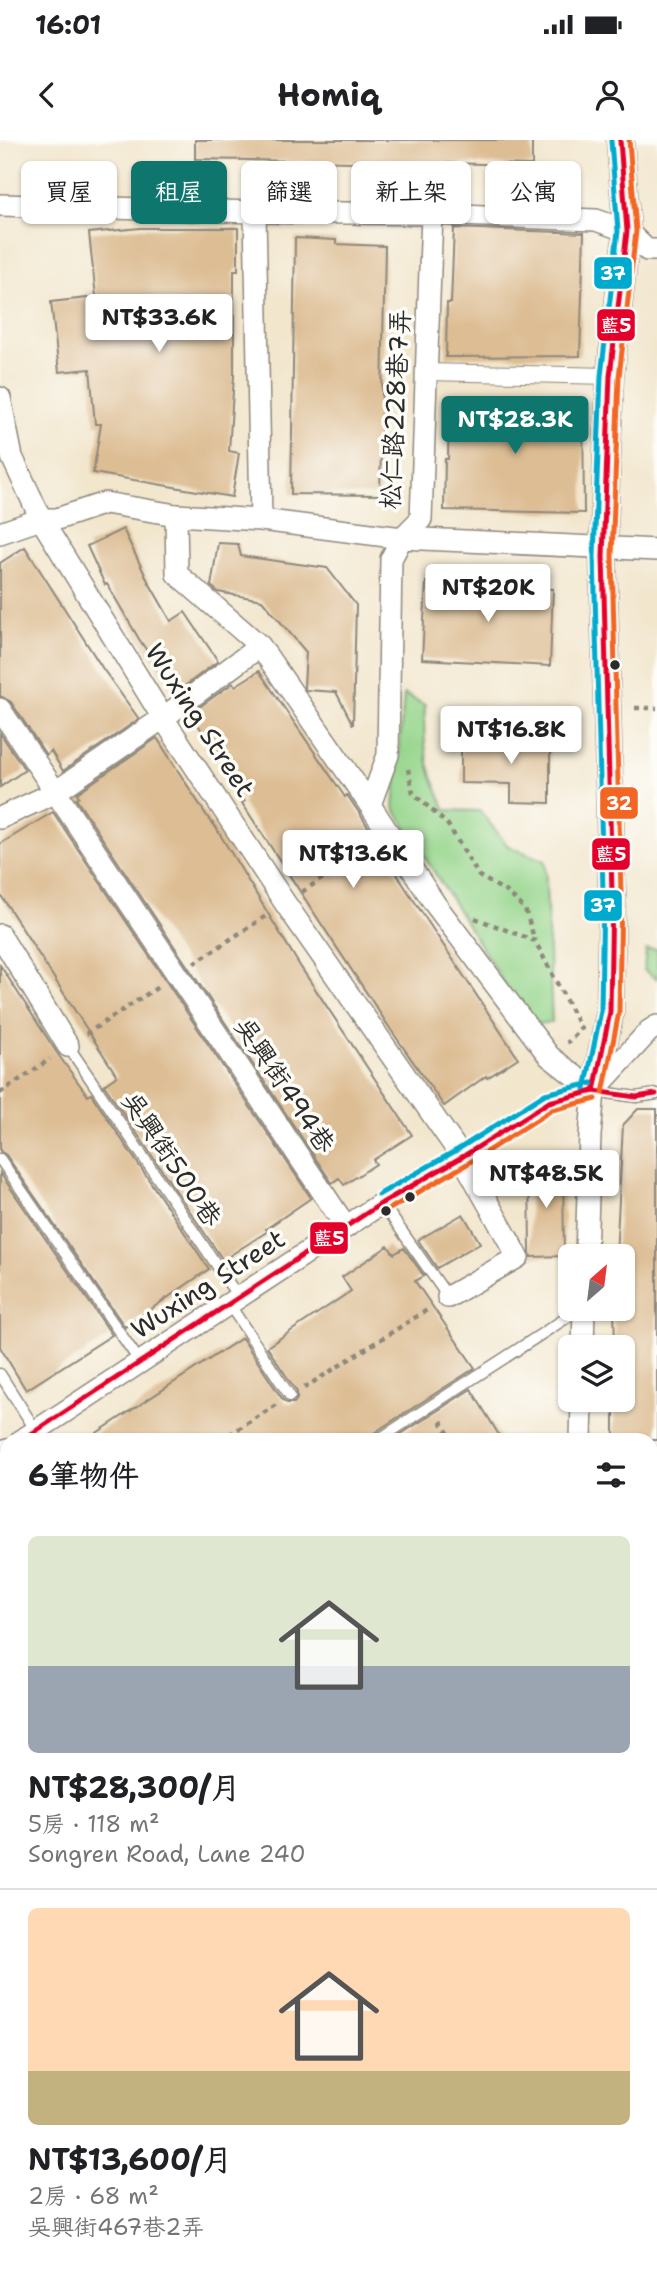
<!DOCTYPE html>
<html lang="zh-TW">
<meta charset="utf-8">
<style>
body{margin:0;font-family:"Shantell Sans","LXGW WenKai TC",sans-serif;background:#f2f2f2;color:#202124;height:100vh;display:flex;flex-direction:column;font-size:26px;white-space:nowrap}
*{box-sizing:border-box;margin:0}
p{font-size:23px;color:#757577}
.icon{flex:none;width:38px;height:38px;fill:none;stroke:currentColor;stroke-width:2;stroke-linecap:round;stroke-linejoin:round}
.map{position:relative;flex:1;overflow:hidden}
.side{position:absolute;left:0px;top:1293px;width:658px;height:842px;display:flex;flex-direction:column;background:#fff;border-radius:21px 21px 0 0;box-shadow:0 2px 5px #0004}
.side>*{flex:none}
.guide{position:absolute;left:21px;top:21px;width:616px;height:63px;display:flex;gap:14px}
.needle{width:46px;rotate:28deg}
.buttons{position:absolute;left:558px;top:1104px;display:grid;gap:14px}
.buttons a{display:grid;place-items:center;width:77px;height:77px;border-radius:10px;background:#fff;box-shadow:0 2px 5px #0004;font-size:35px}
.price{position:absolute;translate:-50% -60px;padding:0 16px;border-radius:7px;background:#fff;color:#222;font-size:23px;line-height:46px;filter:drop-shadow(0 2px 4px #0008)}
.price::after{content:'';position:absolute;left:50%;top:42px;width:21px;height:16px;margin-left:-10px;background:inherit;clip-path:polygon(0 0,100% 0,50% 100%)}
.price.selected{background:#0f766e;color:#fff}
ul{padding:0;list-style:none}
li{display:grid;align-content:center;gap:14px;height:371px;padding:0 28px}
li+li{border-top:2px solid #e0e0e0}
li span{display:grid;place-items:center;height:217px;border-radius:10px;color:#555}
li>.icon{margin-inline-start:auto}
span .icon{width:126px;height:126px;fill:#fffc;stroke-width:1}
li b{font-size:30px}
h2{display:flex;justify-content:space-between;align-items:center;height:84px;padding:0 28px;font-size:30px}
.tag{padding:0 24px;border-radius:10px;background:#fff;box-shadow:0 2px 5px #0004;font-size:24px;line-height:63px}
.tag.selected{background:#0f766e;color:#fff}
.status{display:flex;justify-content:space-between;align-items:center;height:49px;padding:0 35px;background:#fff;direction:ltr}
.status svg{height:19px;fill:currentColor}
header{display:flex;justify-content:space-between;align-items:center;height:91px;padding:0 28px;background:#fff;font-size:32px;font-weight:700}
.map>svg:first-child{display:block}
.green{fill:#96d58c;stroke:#60805c;stroke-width:2}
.forest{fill:#78b678;stroke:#527052;stroke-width:2}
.building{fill:#ddbe94}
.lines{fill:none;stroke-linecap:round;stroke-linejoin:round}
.service-casing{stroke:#8e887c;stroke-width:13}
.pedestrian-casing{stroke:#8e887c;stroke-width:18}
.minor-casing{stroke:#8e887c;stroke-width:24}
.tertiary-casing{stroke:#8e887c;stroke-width:29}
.path{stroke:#8e887c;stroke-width:4.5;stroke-dasharray:5 5;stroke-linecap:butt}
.service{stroke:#fff;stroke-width:10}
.pedestrian{stroke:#fff;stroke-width:16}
.minor{stroke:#fff;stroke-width:21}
.tertiary{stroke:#fff;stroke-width:26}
.bus-1-casing{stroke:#fdfcf7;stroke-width:10}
.bus-2-casing{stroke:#fdfcf7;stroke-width:10}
.bus-3-casing{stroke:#fdfcf7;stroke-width:10}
.bus-1{stroke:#e4002b;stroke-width:5}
.bus-2{stroke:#f26522;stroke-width:5}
.bus-3{stroke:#00a9ce;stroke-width:5}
.bus-dot{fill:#2b2b2b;stroke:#fdfcf7;stroke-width:2.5}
.labels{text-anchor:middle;stroke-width:7;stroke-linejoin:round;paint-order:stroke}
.street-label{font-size:26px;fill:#2b2b2b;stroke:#fdfcf7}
.line-badge{stroke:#fdfcf7;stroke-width:2.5}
.badge-label{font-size:19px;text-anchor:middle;font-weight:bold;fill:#fff}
</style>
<div class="status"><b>16:01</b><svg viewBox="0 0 49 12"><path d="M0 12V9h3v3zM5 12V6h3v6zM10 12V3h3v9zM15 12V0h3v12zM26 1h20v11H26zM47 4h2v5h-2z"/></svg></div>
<header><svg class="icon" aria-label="back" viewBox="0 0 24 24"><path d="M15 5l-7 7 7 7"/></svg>Homiq<svg class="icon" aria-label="person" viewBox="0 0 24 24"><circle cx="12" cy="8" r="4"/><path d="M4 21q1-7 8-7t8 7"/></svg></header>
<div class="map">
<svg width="657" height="2134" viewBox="0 0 657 2134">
<rect width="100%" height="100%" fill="#fdfcf7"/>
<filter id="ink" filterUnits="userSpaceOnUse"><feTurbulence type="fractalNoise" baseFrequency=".0143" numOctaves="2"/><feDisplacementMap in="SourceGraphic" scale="14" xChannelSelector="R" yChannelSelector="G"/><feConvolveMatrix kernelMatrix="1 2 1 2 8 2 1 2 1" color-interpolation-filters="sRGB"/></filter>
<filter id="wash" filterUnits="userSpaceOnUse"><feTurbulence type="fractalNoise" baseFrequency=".00686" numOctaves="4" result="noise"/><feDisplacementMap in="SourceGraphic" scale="28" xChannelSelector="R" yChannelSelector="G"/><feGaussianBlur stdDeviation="1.57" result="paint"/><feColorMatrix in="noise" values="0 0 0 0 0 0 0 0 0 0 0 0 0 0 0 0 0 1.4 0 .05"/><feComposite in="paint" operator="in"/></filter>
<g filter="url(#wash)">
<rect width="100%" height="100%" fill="#f2e6cd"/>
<g class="green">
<path d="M 404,554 L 425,565 C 422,612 427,628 446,670 L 480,671 L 508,706 L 545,721 L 552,882 L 530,885 L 394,668 Z"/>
<polygon points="657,809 657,839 656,839 644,830 646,810"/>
</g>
<polygon class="forest" points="651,1465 657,1466 657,2134 289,2134 290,2128 651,2128"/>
<g id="blocks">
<g class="building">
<polygon points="195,0 532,0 532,25 393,22 392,44 354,43 354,22 195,19"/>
<polygon points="140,88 238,88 238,130 234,130 234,236 229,311 239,313 232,357 93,333 101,284 95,284 90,229 59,232 51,162 96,157 89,93"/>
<polygon points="454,88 584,93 580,216 446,217 447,163 451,163"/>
<polygon points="295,98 336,100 336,104 385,106 380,355 291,354"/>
<polygon points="449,259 583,261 584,373 444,370 445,319 448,319"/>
<polygon points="123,389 148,441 171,481 185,472 218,521 178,551 176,548 173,549 139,499 107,444 105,445 87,406"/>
<polygon points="218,403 238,404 241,416 327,428 356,465 353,585 336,552 306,550 304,547 306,512 262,460 218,452 211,446"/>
<polygon points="25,407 103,529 139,579 63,631 51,611 46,615 11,562 0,556 0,423"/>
<polygon points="426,442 553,449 550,526 422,519"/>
<polygon points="259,531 345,657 347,655 360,674 403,744 518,918 487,938 486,936 444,966 391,890 242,663 245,661 191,573 233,543 235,546"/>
<polygon points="0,593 25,630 0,647"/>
<polygon points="517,593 550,594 550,663 511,662 511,644 461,643 461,603 517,604"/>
<polygon points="157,598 212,684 213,683 300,826 412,995 373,1020 376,1024 344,1045 339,1038 332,1043 76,659 79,657 77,653"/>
<polygon points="53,672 311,1058 266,1089 268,1091 223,1120 104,945 117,936 0,754 0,704"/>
<polygon points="0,825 57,913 88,956 91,954 209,1129 125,1187 6,1015 0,1011"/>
<polygon points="638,969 657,969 657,1300 614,1300 614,1260 623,1260 623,1208 615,1208 614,1169 623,1169 623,1116 616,1116 623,985"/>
<polygon points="541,1018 563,1029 564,1116 531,1117 530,1113 529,1025"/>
<polygon points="0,1033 112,1195 26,1250 0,1207"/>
<polygon points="463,1074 480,1103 437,1128 418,1100"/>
<polygon points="388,1106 394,1114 404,1108 424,1136 415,1141 475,1228 374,1293 370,1300 86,1300 242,1198 283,1260 287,1263 294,1263 297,1259 297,1252 267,1207 351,1151 342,1137"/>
<polygon points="471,1249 502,1300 392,1300"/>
</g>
</g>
</g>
<g filter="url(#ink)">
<use href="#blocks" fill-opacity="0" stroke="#8e887c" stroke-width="2"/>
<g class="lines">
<defs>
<g id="service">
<polyline points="68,906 239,1158"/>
<polyline points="594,951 636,957 657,954"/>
<polyline points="0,1019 140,1222"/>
<polyline points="382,1063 448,1157"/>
<polyline points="229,1164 290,1256"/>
<polyline points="0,1234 42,1300"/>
<polyline points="378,1300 580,1169"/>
<polyline points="0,1547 7,1542"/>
<polyline points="0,1732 7,1729"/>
<polyline points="0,1891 7,1893"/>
<polyline points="0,2035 7,2036"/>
</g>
<polyline id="pedestrian" points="425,232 610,236"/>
<g id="minor">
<polyline points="0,65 255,72 432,74 596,80 627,91 647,110 657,110"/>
<polyline points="255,72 261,380"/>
<polyline points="0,258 12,317 41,379 163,578 285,763 462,1017 518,1117 448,1157"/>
<polyline points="176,375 177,434 260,506 370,665 435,764 549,916 594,951"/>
<polyline points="0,393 41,379 57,379 105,363 176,375 261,380 402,398 657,410"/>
<polyline points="0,569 346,1087"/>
<polyline points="370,665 388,615 391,419 402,398 421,379 432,74"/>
<polyline points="0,678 54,653 163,578 260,506"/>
<polyline points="0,795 68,906"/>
<polyline points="586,1116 590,995 594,951"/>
<polyline points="583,1208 584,1169"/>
<polyline points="22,1300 382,1063 462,1017 549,962 594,951 649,891 657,886"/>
<polyline points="581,1300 582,1260"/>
<polyline points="0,1315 7,1310"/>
<polyline points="651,1398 657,1400"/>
<polyline points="146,2134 148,2128"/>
</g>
<polyline id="tertiary" points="594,951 610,872 612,752 603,416 610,236 627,91 620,0"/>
</defs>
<use href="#service" class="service-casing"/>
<use href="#pedestrian" class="pedestrian-casing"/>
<use href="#minor" class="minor-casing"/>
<use href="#tertiary" class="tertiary-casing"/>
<g class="path">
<polyline points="635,568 657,568"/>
<polyline points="408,629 413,653 448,685 479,736 507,752 525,769 535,801"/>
<polyline points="302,752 371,706"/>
<polyline points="475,778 535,801 581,889 567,903"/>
<polyline points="194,823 266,776"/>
<polyline points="86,894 158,847"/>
<polyline points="0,953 50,919"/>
<polyline points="304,1248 430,1168"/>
<polyline points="441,1281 452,1300"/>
<polyline points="221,1300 276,1265"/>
<polyline points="0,1444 7,1439"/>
<polyline points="0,1650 7,1645"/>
<polyline points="0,1800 7,1810"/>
<polyline points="367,2128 369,2130"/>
<polyline points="333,2134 338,2128"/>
</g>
<use href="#service" class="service"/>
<use href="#pedestrian" class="pedestrian"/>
<use href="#minor" class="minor"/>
<use href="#tertiary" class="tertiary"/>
<defs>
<g id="bus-1">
<polyline points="594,951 610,872 612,752 603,416 610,236 627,91 620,0"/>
<polyline points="22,1300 382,1063 462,1017 549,962 594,951 636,957 656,954"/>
</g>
<g id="bus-2">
<polyline points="603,953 619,872 621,752 612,416 619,237 636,91 629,0"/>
<polyline points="386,1071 467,1024 552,970 596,959"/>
</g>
<g id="bus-3">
<polyline points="585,949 601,871 603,752 594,416 601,236 618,91 611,1"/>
<polyline points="378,1055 457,1010 545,954 592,943"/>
</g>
</defs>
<use href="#bus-1" class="bus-1-casing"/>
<use href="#bus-2" class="bus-2-casing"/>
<use href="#bus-3" class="bus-3-casing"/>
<use href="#bus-1" class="bus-1"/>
<use href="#bus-2" class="bus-2"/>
<use href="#bus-3" class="bus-3"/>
</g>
</g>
<g class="bus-dot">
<circle cx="615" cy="525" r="6"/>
<circle cx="410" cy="1057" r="6"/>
<circle cx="386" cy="1071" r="6"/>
</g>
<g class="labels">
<g class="street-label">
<text transform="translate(395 269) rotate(-87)" y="9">松仁路228巷7弄</text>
<text transform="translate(200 580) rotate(57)" y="9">Wuxing Street</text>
<text transform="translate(285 945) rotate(56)" y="9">吳興街494巷</text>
<text transform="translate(172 1019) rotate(56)" y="9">吳興街500巷</text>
<text transform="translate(208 1144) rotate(-33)" y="9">Wuxing Street</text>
</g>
</g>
<g class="line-badge">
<rect x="593" y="116" width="40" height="34" rx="7" fill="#00a9ce"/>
<rect x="596" y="168" width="40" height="34" rx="7" fill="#e4002b"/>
<rect x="599" y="646" width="40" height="34" rx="7" fill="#f26522"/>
<rect x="591" y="697" width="40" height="34" rx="7" fill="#e4002b"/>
<rect x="583" y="749" width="40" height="33" rx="7" fill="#00a9ce"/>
<rect x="309" y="1081" width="40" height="34" rx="7" fill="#e4002b"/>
</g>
<g class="badge-label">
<text x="613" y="140">37</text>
<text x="616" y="192">藍5</text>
<text x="619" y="670">32</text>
<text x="611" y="721">藍5</text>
<text x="603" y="772">37</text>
<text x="329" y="1105">藍5</text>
</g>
</svg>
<div class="buttons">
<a><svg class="needle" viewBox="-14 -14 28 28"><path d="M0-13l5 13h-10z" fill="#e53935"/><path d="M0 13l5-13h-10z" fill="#757577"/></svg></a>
<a><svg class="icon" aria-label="layers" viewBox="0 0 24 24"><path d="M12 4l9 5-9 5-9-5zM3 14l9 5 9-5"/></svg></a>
</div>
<b class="price" style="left:159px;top:214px">NT$33.6K</b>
<b class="price selected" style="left:515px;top:316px">NT$28.3K</b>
<b class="price" style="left:488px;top:484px">NT$20K</b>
<b class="price" style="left:511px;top:626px">NT$16.8K</b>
<b class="price" style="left:353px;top:750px">NT$13.6K</b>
<b class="price" style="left:546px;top:1070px">NT$48.5K</b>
<div class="guide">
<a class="tag">買屋</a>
<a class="tag selected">租屋</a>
<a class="tag">篩選</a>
<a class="tag">新上架</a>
<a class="tag">公寓</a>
</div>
<section class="side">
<h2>6筆物件<svg class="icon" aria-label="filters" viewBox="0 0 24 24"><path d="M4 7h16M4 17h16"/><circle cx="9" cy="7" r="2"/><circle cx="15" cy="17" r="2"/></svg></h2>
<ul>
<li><span style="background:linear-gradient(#dfe7d0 60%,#9aa5b1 0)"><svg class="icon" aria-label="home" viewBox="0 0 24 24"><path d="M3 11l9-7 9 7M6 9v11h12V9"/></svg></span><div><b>NT$28,300/月</b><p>5房 · 118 m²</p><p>Songren Road, Lane 240</p></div></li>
<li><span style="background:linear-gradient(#ffd9b3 75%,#c2b280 0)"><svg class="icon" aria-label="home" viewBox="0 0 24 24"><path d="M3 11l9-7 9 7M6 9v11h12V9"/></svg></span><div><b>NT$13,600/月</b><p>2房 · 68 m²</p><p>吳興街467巷2弄</p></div></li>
</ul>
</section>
</div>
